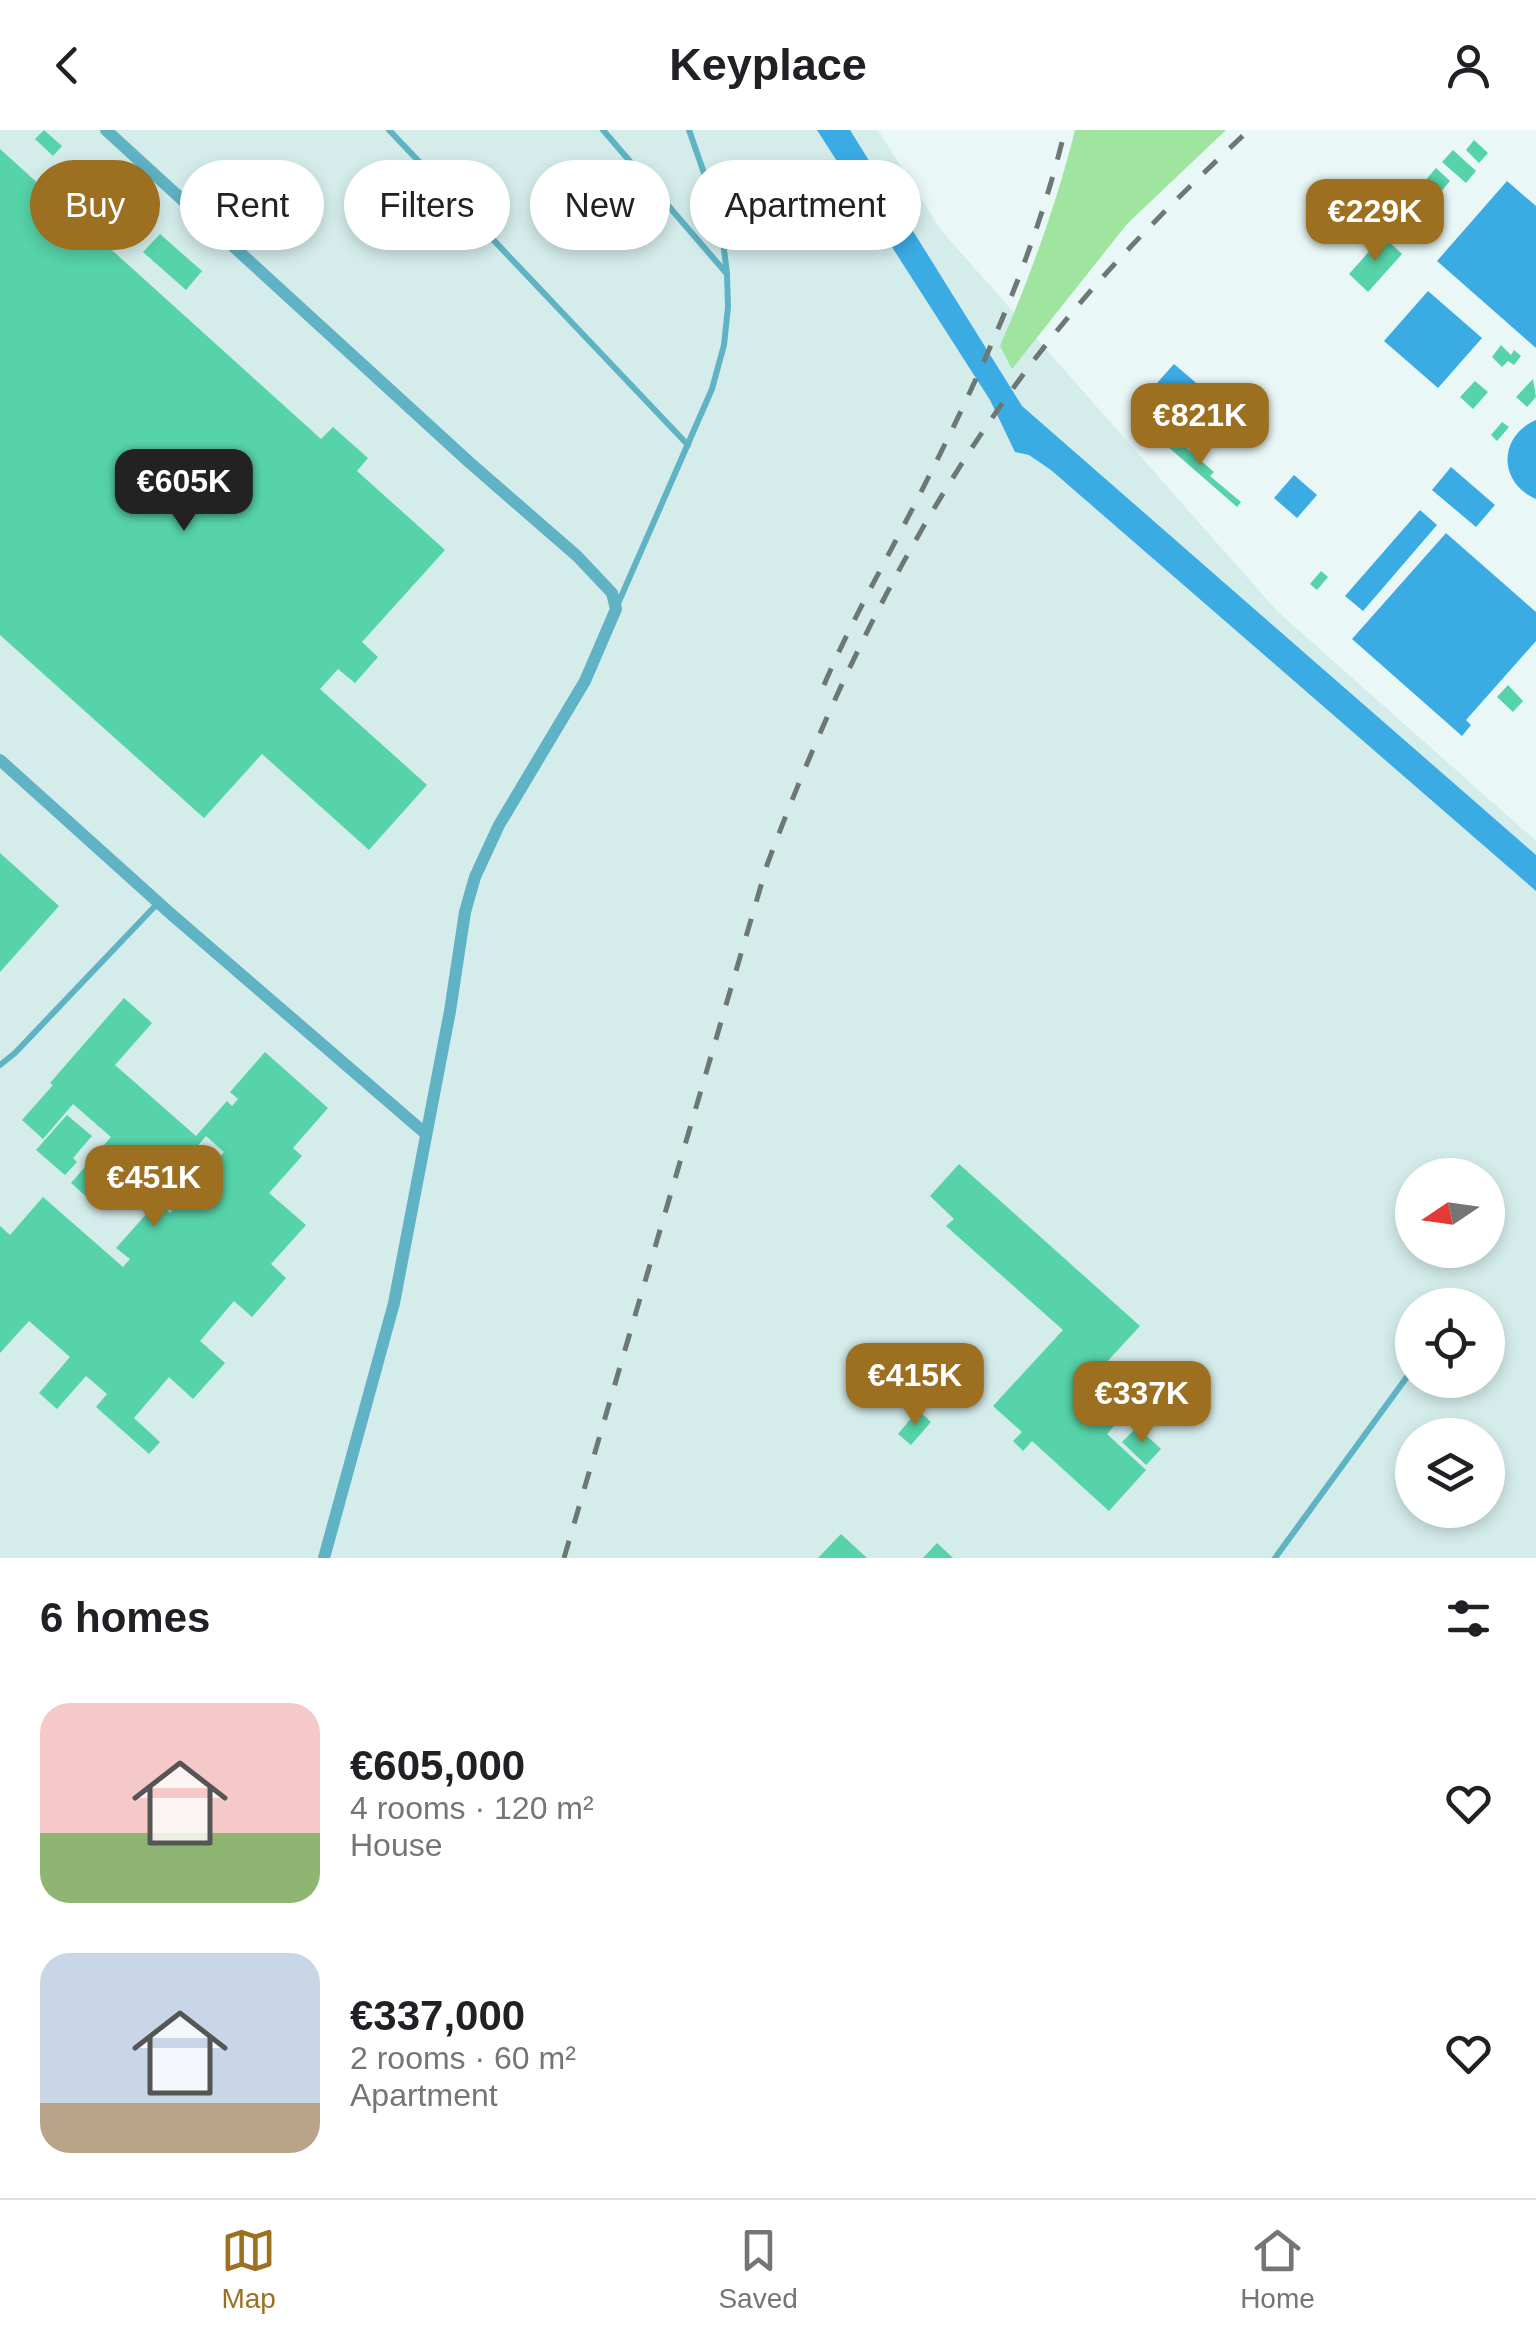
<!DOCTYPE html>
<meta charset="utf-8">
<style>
body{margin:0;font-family:Helvetica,sans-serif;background:#f2f2f2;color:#202124;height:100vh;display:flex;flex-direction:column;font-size:38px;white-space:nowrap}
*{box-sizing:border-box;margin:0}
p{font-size:32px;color:#757577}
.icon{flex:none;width:55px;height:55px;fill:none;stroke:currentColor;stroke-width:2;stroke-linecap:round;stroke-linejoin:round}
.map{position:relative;height:1428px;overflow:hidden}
.panel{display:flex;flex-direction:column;background:#fff;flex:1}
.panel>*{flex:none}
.banner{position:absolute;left:30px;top:30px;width:1000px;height:90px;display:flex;gap:20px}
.needle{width:65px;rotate:257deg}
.tools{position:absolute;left:1395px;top:1028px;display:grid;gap:20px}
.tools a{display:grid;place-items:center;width:110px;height:110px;border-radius:50%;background:#fff;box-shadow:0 5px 15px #0003;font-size:50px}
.price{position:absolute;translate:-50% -85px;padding:0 22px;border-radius:20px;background:#9d6f20;color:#fff;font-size:32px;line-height:65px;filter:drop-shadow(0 2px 5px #0008)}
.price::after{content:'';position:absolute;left:50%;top:60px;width:30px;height:22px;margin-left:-15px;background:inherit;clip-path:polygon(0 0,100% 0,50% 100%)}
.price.active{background:#222;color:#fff}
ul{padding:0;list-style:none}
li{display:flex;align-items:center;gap:30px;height:250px;padding:0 40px}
li span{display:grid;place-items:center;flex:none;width:280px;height:200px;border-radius:30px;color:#555}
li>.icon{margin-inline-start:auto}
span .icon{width:120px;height:120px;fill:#fffc;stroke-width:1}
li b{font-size:42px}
h2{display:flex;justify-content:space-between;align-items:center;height:120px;padding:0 40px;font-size:42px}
.tag{padding:0 35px;border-radius:45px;background:#fff;box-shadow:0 5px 15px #0003;font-size:35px;line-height:90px}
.tag.active{background:#9d6f20;color:#fff}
header{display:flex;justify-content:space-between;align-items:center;height:130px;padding:0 40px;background:#fff;font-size:45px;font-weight:800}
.tabs{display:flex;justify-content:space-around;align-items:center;height:140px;border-top:2px solid #e0e0e0;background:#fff;font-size:28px;color:#757577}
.tabs a{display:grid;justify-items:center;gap:5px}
.tabs .active{color:#9d6f20}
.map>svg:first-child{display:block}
.built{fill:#d4edeb;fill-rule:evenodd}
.green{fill:#9fe49f}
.water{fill:#3babe4}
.building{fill:#56d3a8}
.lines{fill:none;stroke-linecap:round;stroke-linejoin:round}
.service{stroke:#5fb3c4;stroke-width:6}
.minor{stroke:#5fb3c4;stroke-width:12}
.rail{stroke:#6d7776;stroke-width:5;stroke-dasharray:18 18;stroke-linecap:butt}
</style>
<header><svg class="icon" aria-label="back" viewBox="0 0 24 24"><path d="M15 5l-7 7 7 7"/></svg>Keyplace<svg class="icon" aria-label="person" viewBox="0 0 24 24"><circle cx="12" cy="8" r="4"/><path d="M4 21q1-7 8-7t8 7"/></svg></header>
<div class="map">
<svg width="1536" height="1428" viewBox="0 0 1536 1428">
<rect width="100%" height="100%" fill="#e9f8f7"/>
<path class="built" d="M 0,0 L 878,0 L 941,100 L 1277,481 L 1536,711 L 1536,1428 L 0,1428 ZM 1412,1045 L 1488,1045 L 1488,1120 L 1412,1120 ZM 1412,1175 L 1488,1175 L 1488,1250 L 1412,1250 ZM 1412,1305 L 1488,1305 L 1488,1380 L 1412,1380 Z"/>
<path class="green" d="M 1075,0 L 1226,0 L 1127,94 L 1012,239 L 1000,216 C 1031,144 1056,76 1075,0 Z"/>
<g class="water">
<polygon points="817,0 850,0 1022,276 1536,725 1536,761 1051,340 1029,325 1015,322 990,270"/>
<polygon points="1507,51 1536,76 1536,218 1437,131"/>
<polygon points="1428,161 1482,208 1438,258 1384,211"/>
<polygon points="1174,234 1202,258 1177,287 1149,262"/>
<path d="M 1536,290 L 1536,369 C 1498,353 1498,306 1536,290 Z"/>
<polygon points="1451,337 1495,375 1476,397 1432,360"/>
<polygon points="1294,345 1317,365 1297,388 1274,368"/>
<polygon points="1420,380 1437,395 1363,481 1345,466"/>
<polygon points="1446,403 1536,482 1536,511 1466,590 1471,595 1462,606 1352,509"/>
</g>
<g class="building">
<polygon points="44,0 62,16 53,26 35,9"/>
<polygon points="1474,10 1488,23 1479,33 1466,20"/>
<polygon points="0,19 321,309 333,297 368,328 357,341 445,420 362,512 378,527 355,553 338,539 320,559 427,655 369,720 262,624 204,688 0,505"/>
<polygon points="1453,20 1476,41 1466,53 1442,32"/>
<polygon points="91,30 126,62 111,78 91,59 87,63 72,50"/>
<polygon points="1436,38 1450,51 1433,71 1418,59"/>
<polygon points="1405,79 1420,93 1413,101 1397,88"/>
<polygon points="160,104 202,141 186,160 143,122"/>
<polygon points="1383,106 1402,124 1368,162 1349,144"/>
<polygon points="1501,215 1511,225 1514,220 1521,226 1514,235 1508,231 1502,237 1492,227"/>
<polygon points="1533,249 1536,267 1527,277 1516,267"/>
<polygon points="1475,251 1488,262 1473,279 1460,267"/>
<polygon points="1502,292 1509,297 1497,311 1491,305"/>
<polygon points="1174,307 1214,342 1210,346 1241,372 1237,377 1166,315"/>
<polygon points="1321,441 1328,447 1317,460 1310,454"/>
<polygon points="1508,555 1523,571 1513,582 1497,567"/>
<polygon points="0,723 59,776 0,842"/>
<polygon points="124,868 152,893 115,935 196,1006 227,971 232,976 238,969 230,962 265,922 328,978 293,1018 302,1026 269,1063 306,1095 271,1134 286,1148 252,1187 234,1171 200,1211 225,1233 193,1269 169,1247 134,1288 160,1312 149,1324 96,1277 107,1264 86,1246 57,1279 39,1263 70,1227 29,1191 0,1223 0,1096 10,1105 43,1067 123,1137 130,1129 116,1118 157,1072 170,1083 224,1022 206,1006 164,1055 138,1032 98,1077 71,1053 111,1007 73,974 43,1009 22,990 53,955 50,953"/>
<polygon points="67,985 92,1006 73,1028 77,1032 65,1045 36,1020"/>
<polygon points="959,1034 1140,1196 1104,1235 1140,1266 1107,1304 1146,1340 1109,1381 1032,1311 1023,1321 1013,1311 1022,1302 993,1276 1063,1200 946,1096 954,1089 930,1066"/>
<polygon points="918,1280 931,1292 911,1315 898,1304"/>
<polygon points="1137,1297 1161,1319 1146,1335 1122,1312"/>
<polygon points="841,1404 867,1428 818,1428"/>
<polygon points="937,1413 953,1428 923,1428"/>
</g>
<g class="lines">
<g class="service">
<polyline points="389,0 688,315"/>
<polyline points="603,0 727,144 728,177 724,215 712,259 617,476"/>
<polyline points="689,0 720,89 727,143"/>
<polyline points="0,935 15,923 157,774"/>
<polyline points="1275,1428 1412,1240"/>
</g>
<g class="minor">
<polyline points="106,0 469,332 577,426 612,463 616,479 585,551 499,695 475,747 465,782 450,881 394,1173 324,1428"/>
<polyline points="0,630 171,784 426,1004"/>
</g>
<g class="rail">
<path d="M 824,555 C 853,487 891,422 924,356 C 982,242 1035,125 1065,0"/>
<path d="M 564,1428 L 767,735 C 840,539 935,347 1070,185 C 1124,120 1187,58 1249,0"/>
</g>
</g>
</svg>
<div class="tools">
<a><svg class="needle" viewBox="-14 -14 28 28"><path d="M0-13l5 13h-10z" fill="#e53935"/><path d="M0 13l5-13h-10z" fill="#757577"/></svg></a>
<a><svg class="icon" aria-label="locate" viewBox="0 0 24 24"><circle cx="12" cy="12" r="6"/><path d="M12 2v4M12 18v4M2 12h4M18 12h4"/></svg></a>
<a><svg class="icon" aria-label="layers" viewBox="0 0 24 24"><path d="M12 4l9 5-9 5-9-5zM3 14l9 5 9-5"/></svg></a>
</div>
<b class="price" style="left:1375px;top:134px">€229K</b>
<b class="price" style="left:1200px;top:338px">€821K</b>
<b class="price active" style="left:184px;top:404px">€605K</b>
<b class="price" style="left:154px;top:1100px">€451K</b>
<b class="price" style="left:915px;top:1298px">€415K</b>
<b class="price" style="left:1142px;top:1316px">€337K</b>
<div class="banner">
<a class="tag active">Buy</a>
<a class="tag">Rent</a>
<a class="tag">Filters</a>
<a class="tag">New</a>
<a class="tag">Apartment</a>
</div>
</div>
<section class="panel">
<h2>6 homes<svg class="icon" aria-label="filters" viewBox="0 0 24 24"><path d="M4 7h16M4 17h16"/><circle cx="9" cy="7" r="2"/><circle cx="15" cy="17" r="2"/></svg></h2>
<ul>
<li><span style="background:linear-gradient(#f6c9c9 65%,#8fb573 0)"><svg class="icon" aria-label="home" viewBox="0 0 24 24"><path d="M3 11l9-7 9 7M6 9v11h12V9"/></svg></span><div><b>€605,000</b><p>4 rooms · 120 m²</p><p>House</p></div><svg class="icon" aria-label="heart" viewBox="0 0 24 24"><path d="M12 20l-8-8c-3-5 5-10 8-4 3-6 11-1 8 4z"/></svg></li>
<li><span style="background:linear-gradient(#c9d6e8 75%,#b9a48a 0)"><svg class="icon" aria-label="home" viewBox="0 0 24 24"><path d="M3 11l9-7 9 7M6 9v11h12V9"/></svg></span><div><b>€337,000</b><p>2 rooms · 60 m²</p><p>Apartment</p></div><svg class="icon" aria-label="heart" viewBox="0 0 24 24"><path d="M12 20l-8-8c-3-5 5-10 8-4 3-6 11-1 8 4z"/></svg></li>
</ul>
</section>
<nav class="tabs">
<a class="active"><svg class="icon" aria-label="map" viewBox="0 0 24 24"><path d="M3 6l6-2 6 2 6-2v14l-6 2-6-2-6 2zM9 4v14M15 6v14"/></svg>Map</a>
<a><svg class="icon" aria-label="saved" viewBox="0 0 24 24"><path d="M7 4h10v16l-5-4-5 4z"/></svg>Saved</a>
<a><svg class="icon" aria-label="home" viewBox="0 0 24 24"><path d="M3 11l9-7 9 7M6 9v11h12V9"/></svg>Home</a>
</nav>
